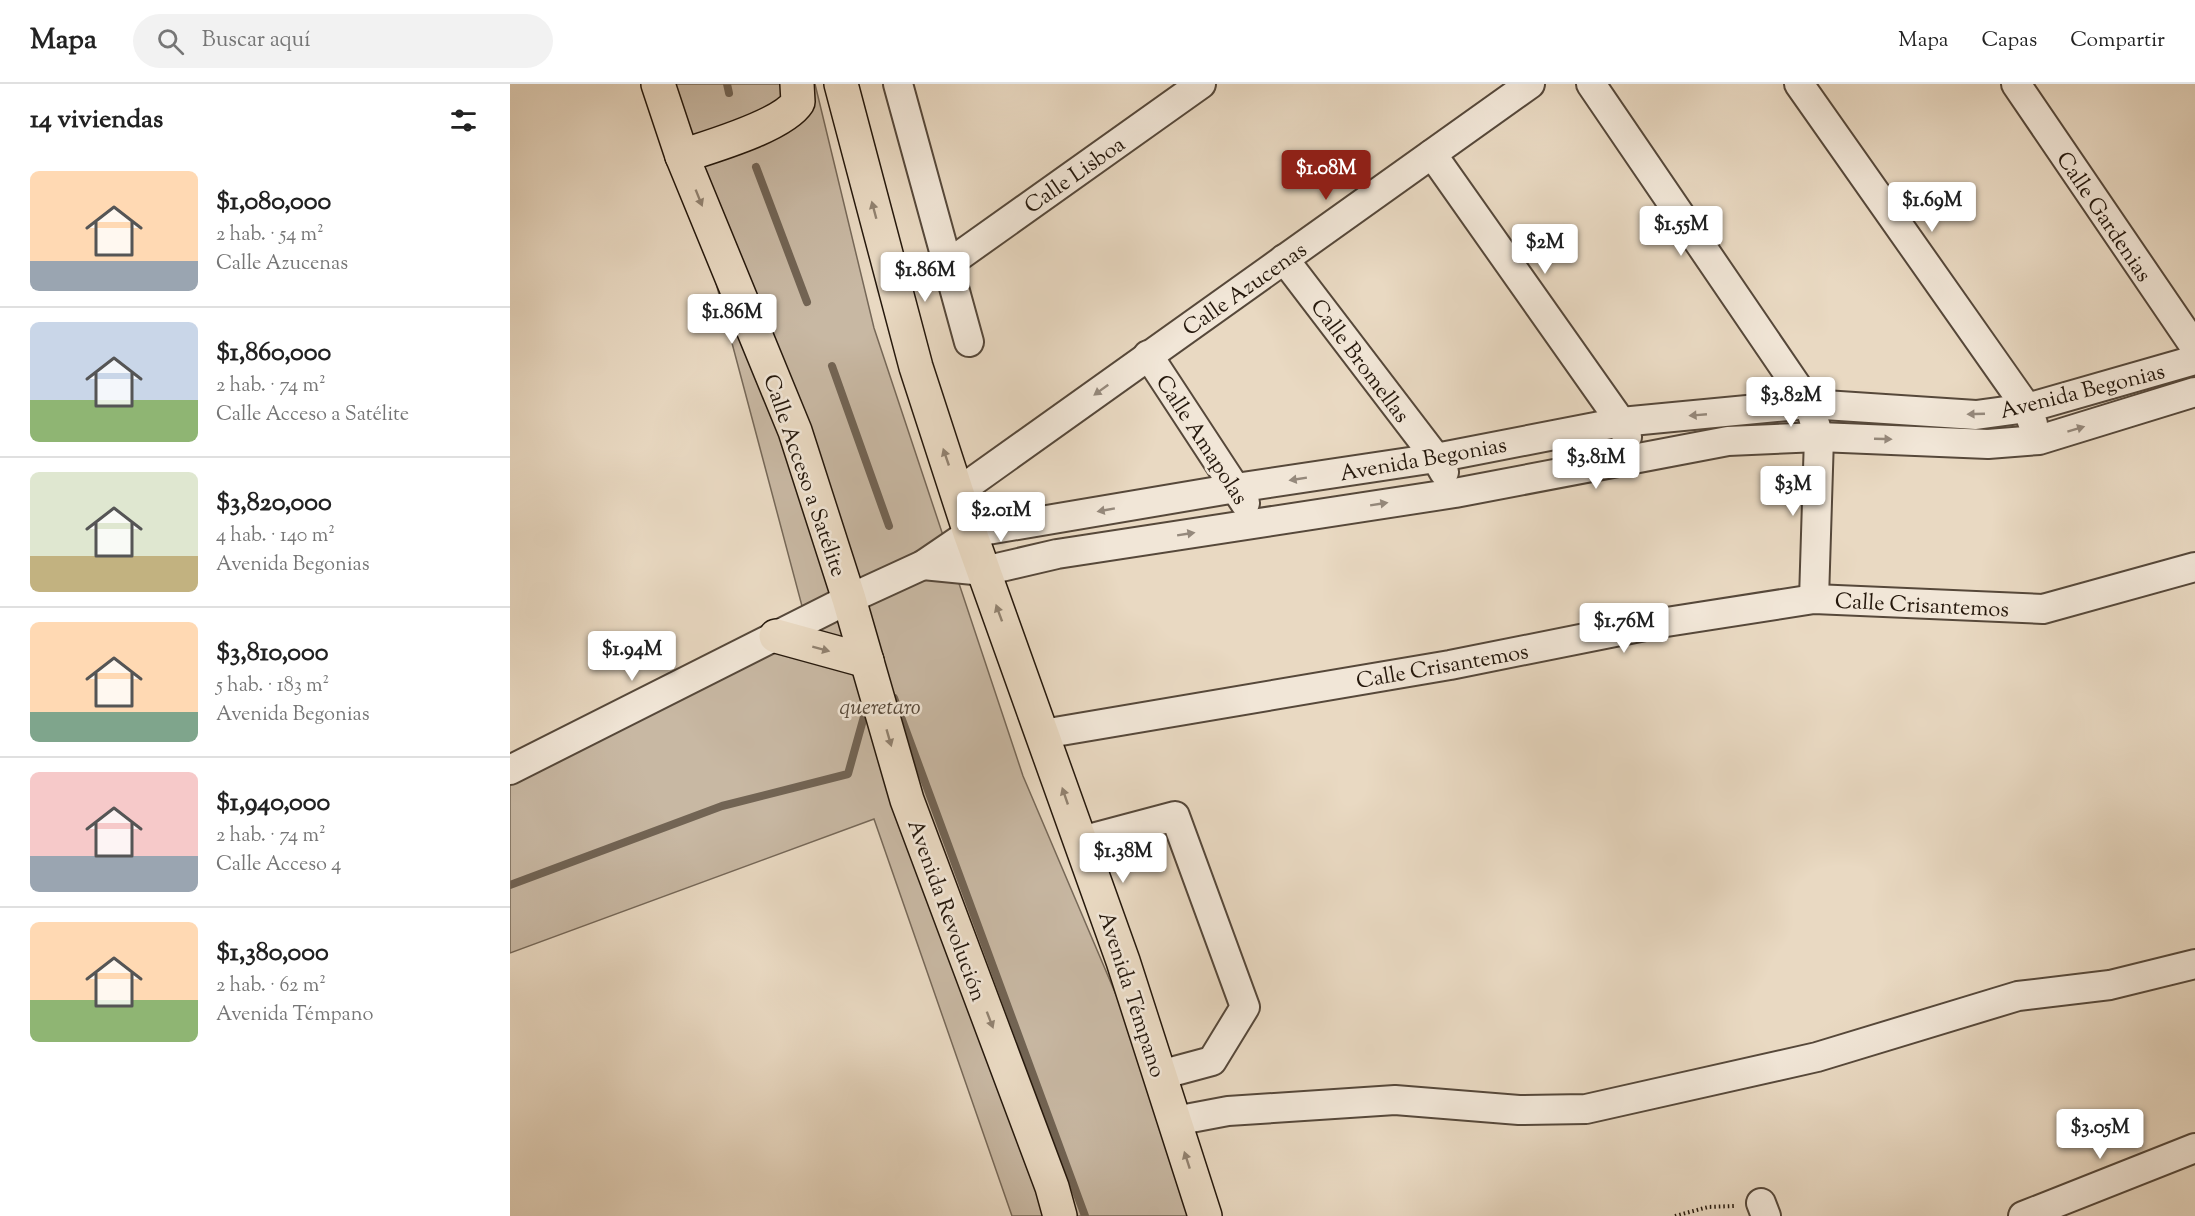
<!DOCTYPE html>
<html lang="es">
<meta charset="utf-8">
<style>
body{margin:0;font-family:"Sorts Mill Goudy",serif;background:#f2f2f2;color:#222;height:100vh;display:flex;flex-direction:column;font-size:22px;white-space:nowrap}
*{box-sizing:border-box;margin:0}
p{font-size:20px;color:#767676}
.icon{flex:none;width:33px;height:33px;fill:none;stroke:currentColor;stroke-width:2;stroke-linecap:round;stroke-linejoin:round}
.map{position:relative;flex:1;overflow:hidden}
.side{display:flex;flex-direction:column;background:#fff;width:510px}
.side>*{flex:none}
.price{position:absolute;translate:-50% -51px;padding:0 14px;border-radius:6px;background:#fff;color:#222;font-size:20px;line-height:39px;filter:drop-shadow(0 2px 3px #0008)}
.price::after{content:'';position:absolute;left:50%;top:36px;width:18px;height:14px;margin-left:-9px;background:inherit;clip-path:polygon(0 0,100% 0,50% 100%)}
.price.on{background:#8f2418;color:#fff}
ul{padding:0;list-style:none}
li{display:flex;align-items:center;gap:18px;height:150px;padding:0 30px}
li+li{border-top:2px solid #e0e0e0}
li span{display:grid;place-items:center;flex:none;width:168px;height:120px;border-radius:9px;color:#555}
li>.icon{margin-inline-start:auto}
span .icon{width:72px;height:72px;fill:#fffc;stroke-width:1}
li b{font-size:26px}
h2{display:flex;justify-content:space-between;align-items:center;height:72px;padding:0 30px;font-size:26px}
header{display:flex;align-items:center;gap:36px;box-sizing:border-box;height:84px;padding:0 30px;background:#fff;border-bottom:2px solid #e0e0e0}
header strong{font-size:28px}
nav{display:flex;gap:33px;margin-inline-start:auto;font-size:21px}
.search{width:420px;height:54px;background:#f2f2f2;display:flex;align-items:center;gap:15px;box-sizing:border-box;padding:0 21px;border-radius:33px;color:#767676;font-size:22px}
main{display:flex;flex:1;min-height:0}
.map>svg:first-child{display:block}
.green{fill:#c8b8a3;stroke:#766858;stroke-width:1.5}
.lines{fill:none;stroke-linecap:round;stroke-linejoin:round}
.stream{stroke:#726454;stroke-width:8}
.minor-casing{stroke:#56483a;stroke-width:32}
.major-casing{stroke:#25180c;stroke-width:36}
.path{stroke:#25180c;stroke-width:4;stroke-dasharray:1.5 3;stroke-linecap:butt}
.minor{stroke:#f1e6d7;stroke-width:28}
.major{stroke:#e9d9c2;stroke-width:33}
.oneway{fill:#918270}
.oneway2{fill:#95897c}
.labels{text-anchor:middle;stroke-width:5;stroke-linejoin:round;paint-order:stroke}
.street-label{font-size:22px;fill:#25180c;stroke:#f1e6d7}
.park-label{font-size:22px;font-style:italic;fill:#564839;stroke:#f1e6d7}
</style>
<header>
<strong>Mapa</strong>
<div class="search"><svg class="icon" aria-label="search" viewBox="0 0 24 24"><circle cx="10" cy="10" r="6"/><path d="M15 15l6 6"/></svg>Buscar aquí</div>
<nav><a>Mapa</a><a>Capas</a><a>Compartir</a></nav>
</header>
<main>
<section class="side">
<h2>14 viviendas<svg class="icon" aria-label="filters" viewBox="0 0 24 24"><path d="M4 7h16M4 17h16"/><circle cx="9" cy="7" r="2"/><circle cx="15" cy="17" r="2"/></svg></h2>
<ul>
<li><span style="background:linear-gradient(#ffd9b3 75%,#9aa5b1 0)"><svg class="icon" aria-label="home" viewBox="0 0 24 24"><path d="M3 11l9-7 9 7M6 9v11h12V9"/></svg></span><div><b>$1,080,000</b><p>2 hab. · 54 m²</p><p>Calle Azucenas</p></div></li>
<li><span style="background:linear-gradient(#c9d6e8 65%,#8fb573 0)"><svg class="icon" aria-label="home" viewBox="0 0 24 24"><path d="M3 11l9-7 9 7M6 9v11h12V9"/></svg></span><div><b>$1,860,000</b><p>2 hab. · 74 m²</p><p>Calle Acceso a Satélite</p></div></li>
<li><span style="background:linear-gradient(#dfe7d0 70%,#c2b280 0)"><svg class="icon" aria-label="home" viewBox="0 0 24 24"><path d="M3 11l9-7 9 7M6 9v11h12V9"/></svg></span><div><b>$3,820,000</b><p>4 hab. · 140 m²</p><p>Avenida Begonias</p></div></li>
<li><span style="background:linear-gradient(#ffd9b3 75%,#7fa58c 0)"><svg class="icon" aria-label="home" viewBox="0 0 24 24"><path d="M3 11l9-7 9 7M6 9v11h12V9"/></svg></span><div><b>$3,810,000</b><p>5 hab. · 183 m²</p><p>Avenida Begonias</p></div></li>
<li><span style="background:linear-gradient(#f6c9c9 70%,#9aa5b1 0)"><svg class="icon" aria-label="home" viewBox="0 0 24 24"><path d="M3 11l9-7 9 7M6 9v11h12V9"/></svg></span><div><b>$1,940,000</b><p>2 hab. · 74 m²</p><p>Calle Acceso 4</p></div></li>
<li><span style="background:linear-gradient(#ffd9b3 65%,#8fb573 0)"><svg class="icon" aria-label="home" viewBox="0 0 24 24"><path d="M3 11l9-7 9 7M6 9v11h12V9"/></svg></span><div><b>$1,380,000</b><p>2 hab. · 62 m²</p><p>Avenida Témpano</p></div></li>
</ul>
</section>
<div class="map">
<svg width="1685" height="1132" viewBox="0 0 1685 1132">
<rect width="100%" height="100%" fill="#e9d9c2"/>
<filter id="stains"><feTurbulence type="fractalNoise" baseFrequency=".00333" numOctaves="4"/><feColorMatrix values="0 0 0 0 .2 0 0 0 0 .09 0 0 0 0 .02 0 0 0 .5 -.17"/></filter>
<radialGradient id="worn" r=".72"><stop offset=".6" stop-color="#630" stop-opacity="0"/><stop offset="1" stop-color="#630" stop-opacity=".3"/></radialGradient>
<polygon class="green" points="153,0 305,0 364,244 513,692 681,1087 691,1132 502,1132 364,735 0,869 0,685 296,537"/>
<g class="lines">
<g class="stream">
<polyline points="217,0 219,9"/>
<polyline points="246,83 297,218"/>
<polyline points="322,282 379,442"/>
<polyline points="384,614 575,1132"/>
<polyline points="0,801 212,722 338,690 358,618"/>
</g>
<defs>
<g id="minor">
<polyline points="388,0 459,258"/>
<polyline points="1081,0 1299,320 1309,353 1304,515"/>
<polyline points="1289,0 1517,324 1523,340"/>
<polyline points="1506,0 1685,263"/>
<polyline points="922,70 1111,338 1117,353"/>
<polyline points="774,175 926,374 934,388"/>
<polyline points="438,180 691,0"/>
<polyline points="638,271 735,419"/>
<polyline points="448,408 1020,0"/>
<polyline points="413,481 474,487 547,470 945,409 1218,357 1309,353 1478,360 1529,356 1685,308"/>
<polyline points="533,650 940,581 1150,539 1304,515 1533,525 1685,483"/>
<polyline points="0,686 339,515 413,481 460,449 726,404 926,374 1111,338 1299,320 1466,331 1517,324 1685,276"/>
<polyline points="571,757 665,732 735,923 702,977 650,991"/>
<polyline points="665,1037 718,1027 885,1016 1009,1026 1076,1025 1307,973 1508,912 1600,901 1685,880"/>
<polyline points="1251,1119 1256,1132"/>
<polyline points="1513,1132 1685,1064"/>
</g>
<g id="major">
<polyline points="148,0 172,72 285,347 339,515 397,716 542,1103 550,1132"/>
<polyline points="331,0 406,283 460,449 613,877 695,1132"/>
<path d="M 172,72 C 199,63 273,42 288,18 L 287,0"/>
<polyline points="266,552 357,577"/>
</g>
</defs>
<use href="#minor" class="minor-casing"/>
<use href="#major" class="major-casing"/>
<polyline class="path" points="1165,1132 1198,1123 1224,1122"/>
<use href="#minor" class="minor"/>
<use href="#major" class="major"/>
</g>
<defs><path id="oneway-solid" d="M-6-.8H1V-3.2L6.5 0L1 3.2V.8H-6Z" transform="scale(1.5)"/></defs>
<g class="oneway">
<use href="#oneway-solid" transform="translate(189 114) rotate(68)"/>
<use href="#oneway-solid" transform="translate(364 126) rotate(-105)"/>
<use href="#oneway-solid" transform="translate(436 373) rotate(-109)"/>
<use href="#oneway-solid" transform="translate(489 529) rotate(-110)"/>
<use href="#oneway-solid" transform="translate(311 565) rotate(15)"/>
<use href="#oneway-solid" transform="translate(379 654) rotate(74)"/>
<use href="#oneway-solid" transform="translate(555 712) rotate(-109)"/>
<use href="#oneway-solid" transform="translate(480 936) rotate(69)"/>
<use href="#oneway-solid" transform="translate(677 1076) rotate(-108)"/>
</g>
<g class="oneway2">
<use href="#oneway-solid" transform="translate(591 306) rotate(144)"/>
<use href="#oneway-solid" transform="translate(1466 330) rotate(178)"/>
<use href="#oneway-solid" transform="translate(1188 331) rotate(175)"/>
<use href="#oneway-solid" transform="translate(1566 345) rotate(-17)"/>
<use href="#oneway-solid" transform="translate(1373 355) rotate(2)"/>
<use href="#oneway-solid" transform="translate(788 395) rotate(171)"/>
<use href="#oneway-solid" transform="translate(869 420) rotate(-9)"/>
<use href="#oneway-solid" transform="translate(596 426) rotate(170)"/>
<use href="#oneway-solid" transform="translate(676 450) rotate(-9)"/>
</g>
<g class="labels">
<g class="street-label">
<text transform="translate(564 90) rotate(-35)" y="8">Calle Lisboa</text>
<text transform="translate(1595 132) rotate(56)" y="8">Calle Gardenias</text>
<text transform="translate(734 204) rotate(-35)" y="8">Calle Azucenas</text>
<text transform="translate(851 276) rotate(53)" y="8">Calle Bromellas</text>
<text transform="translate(1572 306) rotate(-14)" y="8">Avenida Begonias</text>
<text transform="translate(693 355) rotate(57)" y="8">Calle Amapolas</text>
<text transform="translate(913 374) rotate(-10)" y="8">Avenida Begonias</text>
<text transform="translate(296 391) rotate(71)" y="8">Calle Acceso a Satélite</text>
<text transform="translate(1412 520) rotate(3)" y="8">Calle Crisantemos</text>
<text transform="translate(932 581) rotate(-10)" y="8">Calle Crisantemos</text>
<text transform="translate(438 826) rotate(70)" y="8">Avenida Revolución</text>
<text transform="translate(623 910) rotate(72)" y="8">Avenida Témpano</text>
</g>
<g class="park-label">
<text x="370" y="630">queretaro</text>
</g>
</g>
<rect width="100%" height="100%" filter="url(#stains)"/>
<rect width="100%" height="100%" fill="url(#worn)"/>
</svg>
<b class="price on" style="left:816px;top:117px">$1.08M</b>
<b class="price" style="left:1422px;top:149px">$1.69M</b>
<b class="price" style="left:1171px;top:173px">$1.55M</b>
<b class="price" style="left:1035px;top:191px">$2M</b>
<b class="price" style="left:415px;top:219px">$1.86M</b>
<b class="price" style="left:222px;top:261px">$1.86M</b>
<b class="price" style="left:1281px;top:344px">$3.82M</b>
<b class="price" style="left:1086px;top:406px">$3.81M</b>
<b class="price" style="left:1283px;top:433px">$3M</b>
<b class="price" style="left:491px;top:459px">$2.01M</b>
<b class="price" style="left:1114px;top:570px">$1.76M</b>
<b class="price" style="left:122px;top:598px">$1.94M</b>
<b class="price" style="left:613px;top:800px">$1.38M</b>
<b class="price" style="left:1590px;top:1076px">$3.05M</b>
</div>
</main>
